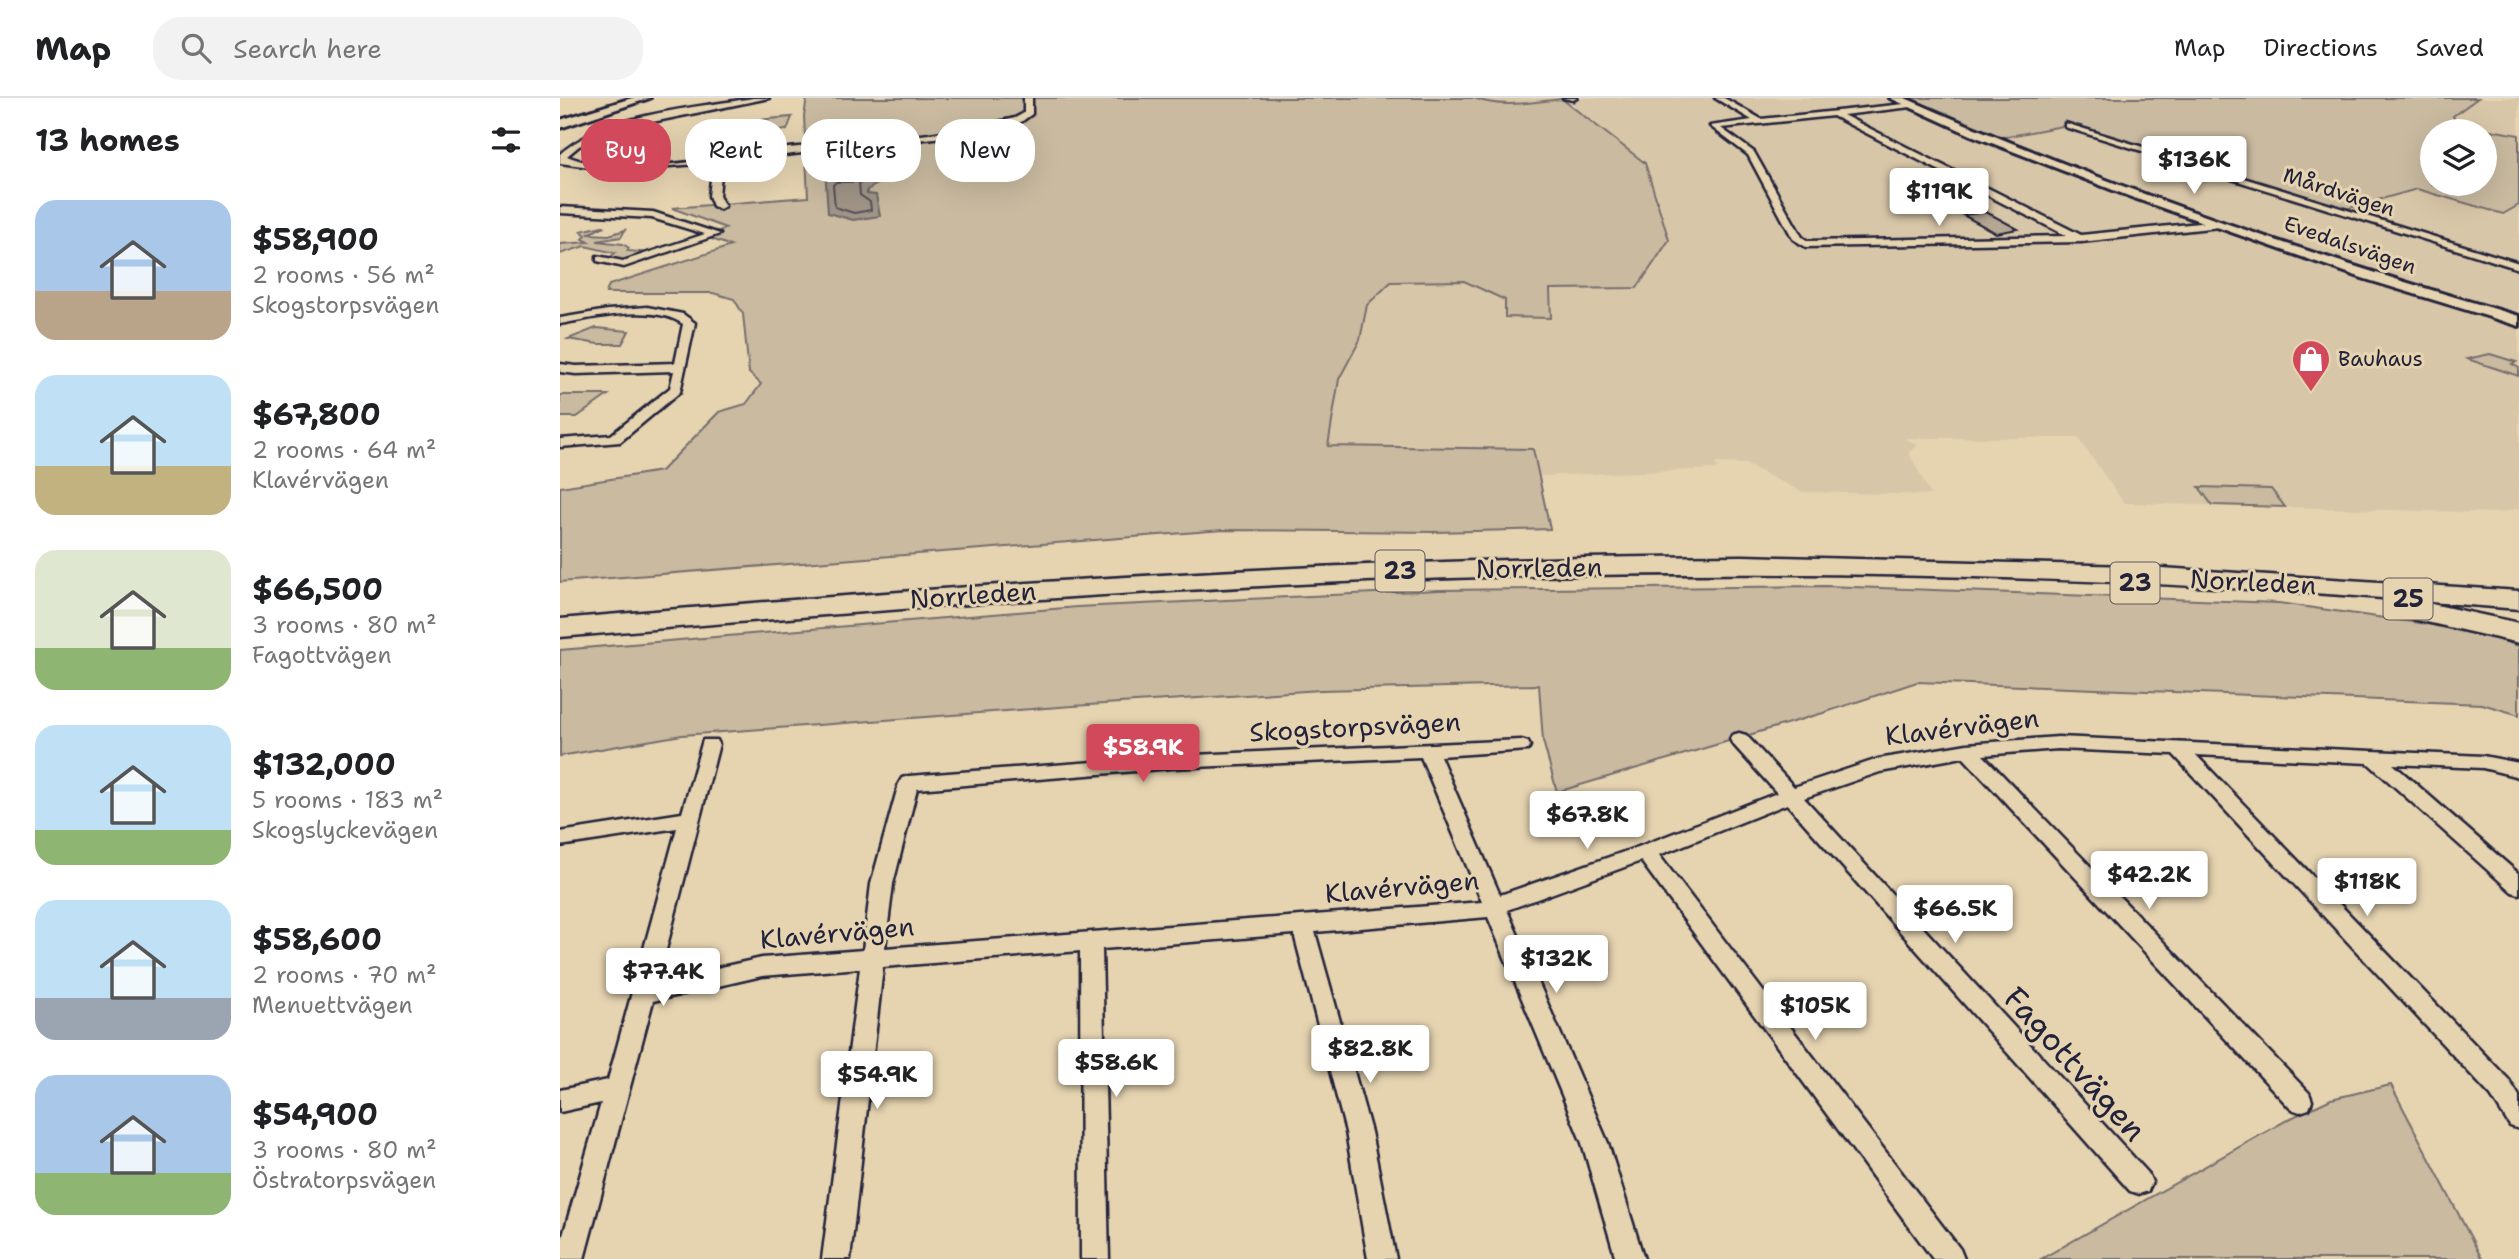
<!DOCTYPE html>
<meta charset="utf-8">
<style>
body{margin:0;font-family:"Shantell Sans",sans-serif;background:#f2f2f2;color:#202124;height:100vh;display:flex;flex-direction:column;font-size:26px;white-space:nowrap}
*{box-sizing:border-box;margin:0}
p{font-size:23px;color:#757577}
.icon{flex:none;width:38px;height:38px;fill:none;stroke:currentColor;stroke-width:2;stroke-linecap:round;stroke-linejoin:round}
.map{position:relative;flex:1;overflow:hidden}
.sheet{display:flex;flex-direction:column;background:#fff;width:560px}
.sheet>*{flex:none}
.top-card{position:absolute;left:21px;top:21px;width:665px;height:63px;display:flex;gap:14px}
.tools{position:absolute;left:1860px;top:21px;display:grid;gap:14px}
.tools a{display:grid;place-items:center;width:77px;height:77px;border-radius:50%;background:#fff;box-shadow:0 7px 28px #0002;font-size:35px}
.price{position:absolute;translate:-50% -60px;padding:0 16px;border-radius:7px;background:#fff;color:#222;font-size:23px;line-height:46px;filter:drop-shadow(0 2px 4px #0008)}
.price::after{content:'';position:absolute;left:50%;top:42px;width:21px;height:16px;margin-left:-10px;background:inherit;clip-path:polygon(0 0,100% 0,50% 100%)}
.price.on{background:#d1495b;color:#fff}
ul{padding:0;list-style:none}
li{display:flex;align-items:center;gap:21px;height:175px;padding:0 35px}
li span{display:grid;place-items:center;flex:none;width:196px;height:140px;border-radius:21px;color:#555}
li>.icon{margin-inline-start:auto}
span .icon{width:84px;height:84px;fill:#fffc;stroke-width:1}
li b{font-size:30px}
h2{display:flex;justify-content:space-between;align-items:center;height:84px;padding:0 35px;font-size:30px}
.chip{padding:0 24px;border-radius:28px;background:#fff;box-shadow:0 7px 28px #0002;font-size:24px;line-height:63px}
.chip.on{background:#d1495b;color:#fff}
header{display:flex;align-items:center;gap:42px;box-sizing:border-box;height:98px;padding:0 35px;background:#fff;border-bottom:2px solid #e0e0e0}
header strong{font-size:33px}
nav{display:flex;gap:38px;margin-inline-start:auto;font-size:24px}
.search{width:490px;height:63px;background:#f2f2f2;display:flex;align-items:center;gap:18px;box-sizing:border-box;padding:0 24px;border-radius:28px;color:#757577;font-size:26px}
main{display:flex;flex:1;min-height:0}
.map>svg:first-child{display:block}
.built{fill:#d8c6a8}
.green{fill:#c9baa0;stroke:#766e6e;stroke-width:2;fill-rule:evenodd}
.water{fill:#a09587;stroke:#6e6769;stroke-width:2}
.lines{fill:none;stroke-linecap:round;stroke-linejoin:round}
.shore{stroke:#545059;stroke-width:2}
.building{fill:#b6a793;stroke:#22223b;stroke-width:2}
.street-casing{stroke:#22223b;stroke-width:5}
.secondary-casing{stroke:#22223b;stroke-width:6}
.highway-casing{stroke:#22223b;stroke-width:5}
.street{fill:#e6d4b1;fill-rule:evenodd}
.secondary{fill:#e6d4b1;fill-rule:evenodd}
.highway{fill:#e6d4b1;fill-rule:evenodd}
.labels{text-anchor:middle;stroke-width:6;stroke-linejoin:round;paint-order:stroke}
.far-street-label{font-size:21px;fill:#22223b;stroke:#e6d4b1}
.far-poi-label{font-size:21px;fill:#22223b;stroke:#e6d4b1;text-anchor:start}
.shield{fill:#e6d4b1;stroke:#5d575e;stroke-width:2}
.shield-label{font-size:24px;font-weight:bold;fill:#22223b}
.street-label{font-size:26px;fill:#22223b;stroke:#e6d4b1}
.near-street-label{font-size:32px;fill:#22223b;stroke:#e6d4b1}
</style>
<header>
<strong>Map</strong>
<div class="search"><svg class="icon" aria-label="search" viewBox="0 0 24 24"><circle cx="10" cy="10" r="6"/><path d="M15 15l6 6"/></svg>Search here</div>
<nav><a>Map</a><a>Directions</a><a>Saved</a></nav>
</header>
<main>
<section class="sheet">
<h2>13 homes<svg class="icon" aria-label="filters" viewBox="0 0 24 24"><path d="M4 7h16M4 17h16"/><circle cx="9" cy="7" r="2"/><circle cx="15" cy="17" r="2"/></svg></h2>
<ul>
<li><span style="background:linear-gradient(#a9c7e8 65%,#b9a48a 0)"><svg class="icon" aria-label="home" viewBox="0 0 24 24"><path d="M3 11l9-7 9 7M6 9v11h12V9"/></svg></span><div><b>$58,900</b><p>2 rooms · 56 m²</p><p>Skogstorpsvägen</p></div></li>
<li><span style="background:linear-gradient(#bfe0f5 65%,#c2b280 0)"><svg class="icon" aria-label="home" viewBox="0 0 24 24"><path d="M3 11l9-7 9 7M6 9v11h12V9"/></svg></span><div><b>$67,800</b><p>2 rooms · 64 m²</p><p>Klavérvägen</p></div></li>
<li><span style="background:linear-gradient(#dfe7d0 70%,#8fb573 0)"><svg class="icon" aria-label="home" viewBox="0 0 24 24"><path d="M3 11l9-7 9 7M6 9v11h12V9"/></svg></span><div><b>$66,500</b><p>3 rooms · 80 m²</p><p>Fagottvägen</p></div></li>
<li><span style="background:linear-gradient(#bfe0f5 75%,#8fb573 0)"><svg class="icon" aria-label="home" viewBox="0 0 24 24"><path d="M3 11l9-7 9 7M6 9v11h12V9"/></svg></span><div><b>$132,000</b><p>5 rooms · 183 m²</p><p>Skogslyckevägen</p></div></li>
<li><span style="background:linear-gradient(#bfe0f5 70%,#9aa5b1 0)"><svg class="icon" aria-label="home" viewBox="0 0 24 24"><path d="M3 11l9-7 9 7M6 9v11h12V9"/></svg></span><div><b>$58,600</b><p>2 rooms · 70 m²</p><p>Menuettvägen</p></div></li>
<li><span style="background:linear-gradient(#a9c7e8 70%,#8fb573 0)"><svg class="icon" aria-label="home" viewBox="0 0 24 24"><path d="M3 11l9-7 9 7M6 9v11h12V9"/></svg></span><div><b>$54,900</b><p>3 rooms · 80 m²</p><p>Östratorpsvägen</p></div></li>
</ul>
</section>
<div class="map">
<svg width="1959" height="1161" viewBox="0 0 1959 1161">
<rect width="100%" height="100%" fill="#e6d4b1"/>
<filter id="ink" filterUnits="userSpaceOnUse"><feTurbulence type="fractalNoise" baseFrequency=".0143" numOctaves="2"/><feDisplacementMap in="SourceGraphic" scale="14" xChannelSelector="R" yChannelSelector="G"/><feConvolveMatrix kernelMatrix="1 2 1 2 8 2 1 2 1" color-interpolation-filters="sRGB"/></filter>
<g filter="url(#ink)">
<g class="built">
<polygon points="914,0 1349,0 1439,40 1508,27 1779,113 1857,91 1943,115 1959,107 1959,410 1939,415 1564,405 1518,340 1344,340 1358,347 1349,355 1371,397 1242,394 1185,366 1155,365 1158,371 980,378 973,351 767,348 779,281 800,242 807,207 831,184 904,183 991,219 989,191 1077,190 1085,65 1002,1 949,6 925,4"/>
<polygon points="1918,0 1959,0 1959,37 1897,26 1893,17"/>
</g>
<g class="green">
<path d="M 247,0 L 914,0 C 942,11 973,4 1002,1 L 1085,65 L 1109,142 L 1077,190 L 990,191 L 991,220 L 945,219 L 945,202 L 904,183 L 831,184 L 807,207 L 800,242 L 779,281 L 768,348 L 973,351 L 990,431 L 875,434 L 663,432 L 0,484 L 0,389 L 101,373 L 159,314 L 186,306 L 201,286 L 189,275 L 183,216 L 174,201 L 153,195 L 46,195 L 49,187 L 171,148 L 149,140 L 160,136 L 157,134 L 166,130 L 112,110 L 248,99 L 244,18 Z"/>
<path d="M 1349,0 L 1918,0 L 1893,18 L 1897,26 L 1959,37 L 1959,107 L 1943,116 L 1857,91 L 1779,113 L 1508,27 L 1439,40 ZM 1872,33 L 1925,33 L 1925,86 L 1872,86 Z"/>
<polygon points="232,19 227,32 144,39 152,26"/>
<polygon points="42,128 45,128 28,136 49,137 65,132 61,139 37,143 63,146 69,150 67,153 93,155 66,165 48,161 55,155 25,148 0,156 0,146 29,144 23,141 26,137 21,133"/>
<polygon points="36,230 69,233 62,246 38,246 8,241"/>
<polygon points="1930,256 1956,264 1952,266 1959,270 1959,278 1907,261"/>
<polygon points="0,297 48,297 17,319 0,319"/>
<polygon points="1639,389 1711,391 1725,409 1652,407"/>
<polygon points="1266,488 1719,505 1908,532 1959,548 1959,617 1922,606 1357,584 1263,615 997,694 983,643 979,587 761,592 513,608 122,637 0,658 0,552 517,509 879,492"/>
<polygon points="1831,987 1922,1161 1481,1161 1729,1021 1771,1001"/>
</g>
<polygon class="water" points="295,23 301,25 268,41 271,75 315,76 323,83 307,92 307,96 316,97 320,118 293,122 268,115 263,41 284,31 287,25"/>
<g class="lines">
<polygon class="shore" points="276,84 299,84 300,97 310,104 311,112 294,115 275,109 273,87"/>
</g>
<polygon class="building" points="1425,114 1432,117 1458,131 1436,135 1403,117"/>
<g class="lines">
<defs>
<g id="street">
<path d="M 193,0 L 209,0 L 68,29 L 19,48 L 7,58 C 63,82 168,57 229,50 C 305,42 381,39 455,20 L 464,15 L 464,0 L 472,0 L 472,16 L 461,24 L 401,37 L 162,64 L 159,98 L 165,108 L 160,111 L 153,108 L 149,98 L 153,65 L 52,72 L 0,65 L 0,56 C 45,16 134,10 193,0 Z"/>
<polygon points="1003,0 1017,0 1013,2"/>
<path d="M 1155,0 L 1164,0 L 1201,21 L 1354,5 L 1351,9 L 1283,17 L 1521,137 L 1659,123 L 1664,126 L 1659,129 L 1521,144 L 1246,149 L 1233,141 L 1188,57 L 1150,28 L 1192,22 ZM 1273,18 L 1507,138 L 1248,143 L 1242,139 L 1194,54 L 1161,30 Z"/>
<polygon points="1505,25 1959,165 1959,171 1505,29"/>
<polygon points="0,109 93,114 160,136 64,169 37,163 37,158 63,163 145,136 92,120 0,115"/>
<path d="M 87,209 L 123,216 L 135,225 L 120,294 L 60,344 L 0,349 L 0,341 L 51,337 L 110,290 L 114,273 L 16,276 L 0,274 L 0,266 L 16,268 L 115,265 L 123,226 C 93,205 34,220 0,226 L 0,220 L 48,212 Z"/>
<path d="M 1179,635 L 1186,637 L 1234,689 L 1318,661 L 1407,646 L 1498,639 L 1923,658 L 1959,665 L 1959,679 L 1923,670 L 1833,666 L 1959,776 L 1959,796 L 1952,794 L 1808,665 L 1636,657 L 1949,982 L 1959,998 L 1959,1031 L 1950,1028 L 1931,998 L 1613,656 L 1498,651 L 1423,657 L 1749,995 L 1752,1003 L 1749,1011 L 1740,1014 L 1731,1011 L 1403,659 L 1320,674 L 1244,700 L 1588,1075 L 1592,1084 L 1588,1093 L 1579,1096 L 1570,1093 L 1227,706 L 1099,757 L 1400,1151 L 1404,1161 L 1373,1161 L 1081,763 L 947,812 L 1048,1045 L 1084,1161 L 1056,1161 L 1022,1045 L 928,819 L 755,834 L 811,1034 L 836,1161 L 808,1161 L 786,1034 L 734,836 L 542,851 L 549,1161 L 521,1161 L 520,853 L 323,869 L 290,1161 L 262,1161 L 300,870 L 202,878 L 93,903 L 24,1161 L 0,1161 L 0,1148 L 41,1005 L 0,1014 L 0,992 L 48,982 L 117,730 L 0,748 L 0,734 L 122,715 L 143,642 L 157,642 L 159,646 L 98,883 L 202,860 L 303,852 L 311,786 L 339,685 L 342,680 L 349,678 L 612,658 L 961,642 L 968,644 L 970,648 L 968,652 L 880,658 L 940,797 L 1078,749 L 1217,695 L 1172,645 L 1170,641 L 1172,637 ZM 861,659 L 922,804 L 325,850 L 333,786 L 357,691 L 612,670 Z"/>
</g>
<g id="secondary">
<polygon points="72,0 90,0 0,30 0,22"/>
<path d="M 1330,0 L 1345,0 C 1543,87 1751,158 1959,218 L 1959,228 L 1802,180 L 1571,99 L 1411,37 Z"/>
</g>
<path id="highway" d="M 1183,458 L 1571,468 L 1959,493 L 1959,511 L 1858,503 L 1959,525 L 1959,545 L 1840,518 L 1836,511 L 1840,504 L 1848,502 C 1502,475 1154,469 807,483 C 538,494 269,516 0,539 L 0,521 C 394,487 788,460 1183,458 Z"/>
</defs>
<use href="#street" class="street-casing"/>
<use href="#secondary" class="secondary-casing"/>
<use href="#highway" class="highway-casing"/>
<use href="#street" class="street"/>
<use href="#secondary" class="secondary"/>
<use href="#highway" class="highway"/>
</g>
</g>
<defs>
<symbol id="shop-pin" viewBox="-11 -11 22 30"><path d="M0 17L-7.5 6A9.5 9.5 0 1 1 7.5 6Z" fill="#d1495b" stroke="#e6d4b1"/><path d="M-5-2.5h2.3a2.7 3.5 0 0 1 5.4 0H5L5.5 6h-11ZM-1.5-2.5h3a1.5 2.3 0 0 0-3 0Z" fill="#fff"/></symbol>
</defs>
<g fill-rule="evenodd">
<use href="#shop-pin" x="1729" y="239" width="44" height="60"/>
</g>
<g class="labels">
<g class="far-street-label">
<text transform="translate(1779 94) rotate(18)" y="7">Mårdvägen</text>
<text transform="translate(1790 147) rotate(19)" y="7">Evedalsvägen</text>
</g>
<g class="far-poi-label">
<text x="1778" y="268">Bauhaus</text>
</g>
<g class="shield">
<rect x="815.5" y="452.5" width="49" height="41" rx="5"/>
<rect x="1550.5" y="464.5" width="49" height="41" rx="5"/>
<rect x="1823.5" y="480.5" width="49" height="41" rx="5"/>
</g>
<g class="shield-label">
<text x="840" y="481">23</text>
<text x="1575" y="493">23</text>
<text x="1848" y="509">25</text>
</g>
<g class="street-label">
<text transform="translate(979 470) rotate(-1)" y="9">Norrleden</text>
<text transform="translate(1693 484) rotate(3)" y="9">Norrleden</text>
<text transform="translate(413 497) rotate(-4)" y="9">Norrleden</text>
<text transform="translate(795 629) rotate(-3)" y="9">Skogstorpsvägen</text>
<text transform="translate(1402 629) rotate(-7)" y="9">Klavérvägen</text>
<text transform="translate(842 789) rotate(-5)" y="9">Klavérvägen</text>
<text transform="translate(277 835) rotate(-5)" y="9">Klavérvägen</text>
</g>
<g class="near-street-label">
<text transform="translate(1515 966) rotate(48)" y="11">Fagottvägen</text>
</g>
</g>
</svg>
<div class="tools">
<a><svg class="icon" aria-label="layers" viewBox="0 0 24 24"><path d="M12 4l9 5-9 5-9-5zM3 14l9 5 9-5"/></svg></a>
</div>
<b class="price" style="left:1634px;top:98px">$136K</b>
<b class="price" style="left:1379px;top:130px">$119K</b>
<b class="price on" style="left:583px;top:686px">$58.9K</b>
<b class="price" style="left:1027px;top:753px">$67.8K</b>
<b class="price" style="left:1589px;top:813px">$42.2K</b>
<b class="price" style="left:1807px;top:820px">$118K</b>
<b class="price" style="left:1395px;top:847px">$66.5K</b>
<b class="price" style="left:996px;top:897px">$132K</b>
<b class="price" style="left:103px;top:910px">$77.4K</b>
<b class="price" style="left:1255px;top:944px">$105K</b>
<b class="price" style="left:810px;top:987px">$82.8K</b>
<b class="price" style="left:556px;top:1001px">$58.6K</b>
<b class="price" style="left:317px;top:1013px">$54.9K</b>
<div class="top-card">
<a class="chip on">Buy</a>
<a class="chip">Rent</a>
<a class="chip">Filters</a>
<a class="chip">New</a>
</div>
</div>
</main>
